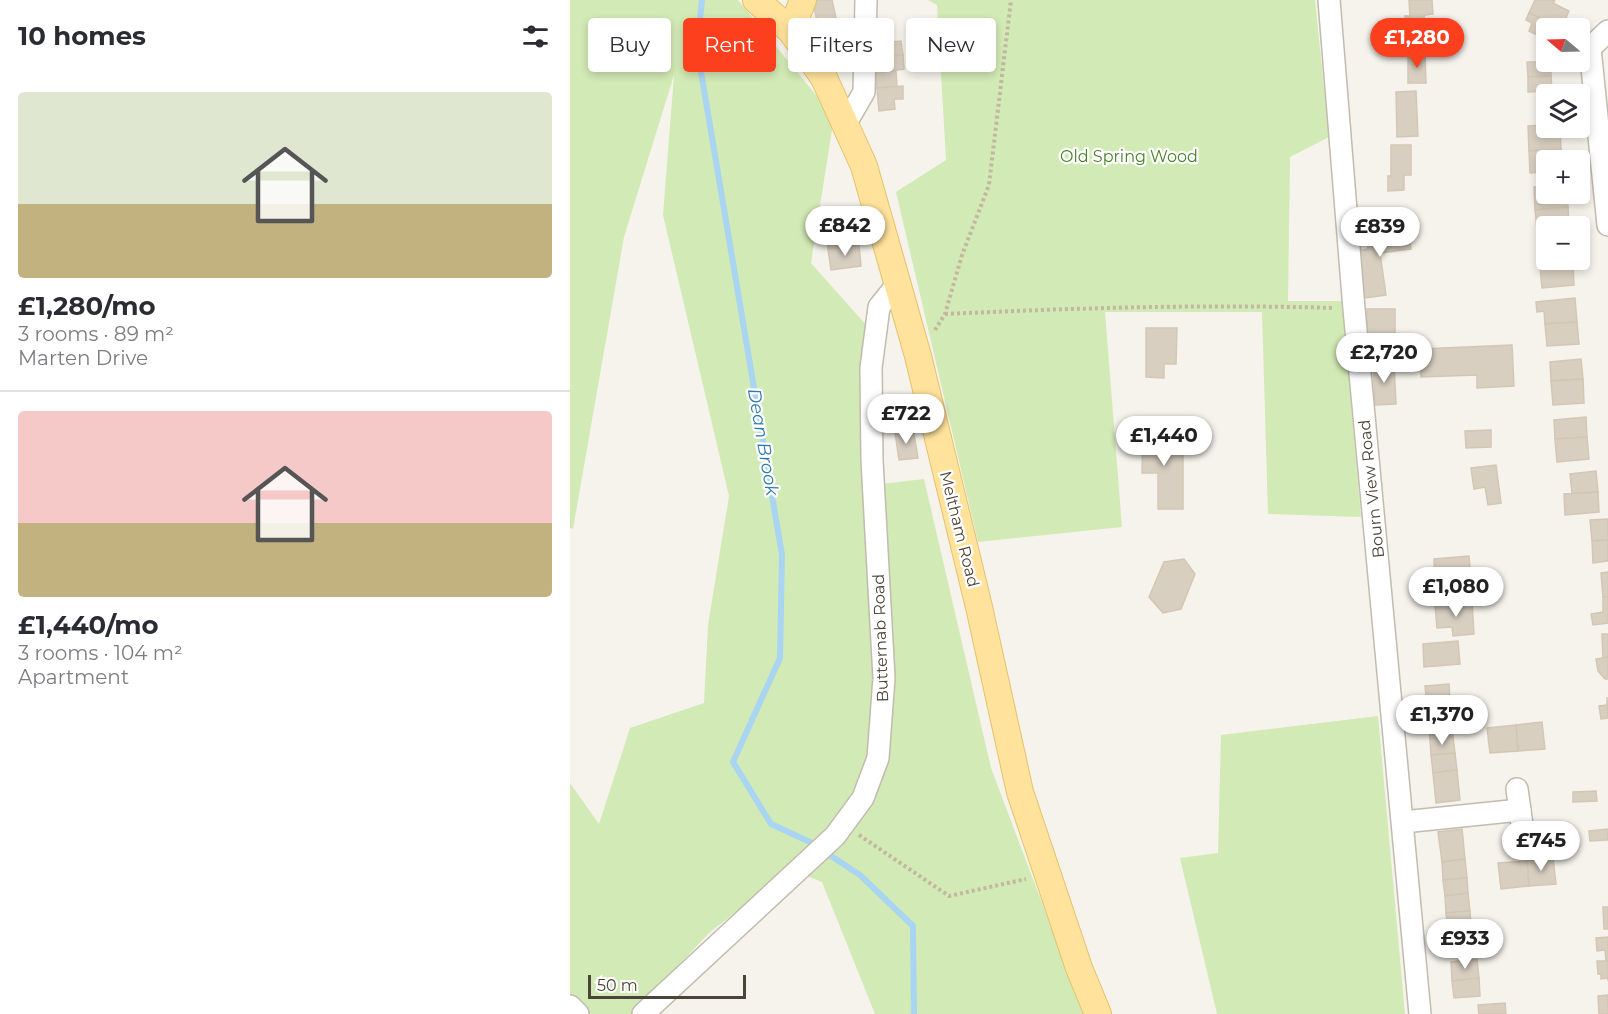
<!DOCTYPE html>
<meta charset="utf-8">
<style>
body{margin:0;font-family:Montserrat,sans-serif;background:#f2f2f3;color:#2b2b33;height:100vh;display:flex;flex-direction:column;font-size:22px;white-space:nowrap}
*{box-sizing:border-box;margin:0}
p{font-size:20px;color:#7c7c81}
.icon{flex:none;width:33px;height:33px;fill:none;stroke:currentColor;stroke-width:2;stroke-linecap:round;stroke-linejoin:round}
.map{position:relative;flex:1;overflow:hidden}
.drawer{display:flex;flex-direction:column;background:#fff;width:570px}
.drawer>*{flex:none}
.banner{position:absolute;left:18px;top:18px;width:570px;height:54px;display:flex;gap:12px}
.needle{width:39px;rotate:289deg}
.buttons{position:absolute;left:966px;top:18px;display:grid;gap:12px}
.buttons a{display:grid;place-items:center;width:54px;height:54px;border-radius:6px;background:#fff;box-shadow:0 3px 9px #0003;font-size:30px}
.scale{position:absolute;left:18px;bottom:15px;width:158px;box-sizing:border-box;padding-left:6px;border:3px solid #4b4439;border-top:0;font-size:16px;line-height:21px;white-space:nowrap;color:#4b4439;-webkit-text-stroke:4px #fff;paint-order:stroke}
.price{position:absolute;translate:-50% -51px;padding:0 14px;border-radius:21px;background:#fff;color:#222;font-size:20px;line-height:39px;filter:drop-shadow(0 2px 3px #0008)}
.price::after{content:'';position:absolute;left:50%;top:36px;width:18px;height:14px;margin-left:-9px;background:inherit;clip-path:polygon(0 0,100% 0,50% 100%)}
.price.current{background:#fc3f1d;color:#fff}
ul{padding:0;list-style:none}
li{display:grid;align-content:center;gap:12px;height:318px;padding:0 18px}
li+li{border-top:2px solid #e1e1e2}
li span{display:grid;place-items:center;height:186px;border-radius:6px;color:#555}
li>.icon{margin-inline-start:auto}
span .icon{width:108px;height:108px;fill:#fffc;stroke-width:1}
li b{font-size:26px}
h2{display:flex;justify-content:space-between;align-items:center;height:72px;padding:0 18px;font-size:26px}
.chip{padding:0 21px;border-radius:6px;background:#fff;box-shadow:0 3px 9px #0003;font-size:21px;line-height:54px}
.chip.current{background:#fc3f1d;color:#fff}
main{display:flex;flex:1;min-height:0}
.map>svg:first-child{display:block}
.green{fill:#d2eab5}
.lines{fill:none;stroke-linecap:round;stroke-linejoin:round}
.stream{stroke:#a9d4f2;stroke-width:6}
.building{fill:#d8cfc1;stroke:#d3c7b4;stroke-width:1.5}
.minor-casing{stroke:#c2bbae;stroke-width:24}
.major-casing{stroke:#e6c16a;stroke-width:28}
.path{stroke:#c4b79f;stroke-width:4;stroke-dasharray:3 3;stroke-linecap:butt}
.minor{stroke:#fff;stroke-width:21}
.major{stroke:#ffe39c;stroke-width:26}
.labels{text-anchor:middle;stroke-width:4.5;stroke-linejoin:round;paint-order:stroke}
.park-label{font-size:16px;fill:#4a7f2a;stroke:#fff}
.street-label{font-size:16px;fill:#4b4439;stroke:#fff}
.water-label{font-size:18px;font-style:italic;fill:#2e7ab2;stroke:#fff}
</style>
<main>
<section class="drawer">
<h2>10 homes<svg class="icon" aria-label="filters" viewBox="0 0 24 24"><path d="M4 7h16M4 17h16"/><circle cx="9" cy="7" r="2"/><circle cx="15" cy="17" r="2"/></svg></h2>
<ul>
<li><span style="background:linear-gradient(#dfe7d0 60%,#c2b280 0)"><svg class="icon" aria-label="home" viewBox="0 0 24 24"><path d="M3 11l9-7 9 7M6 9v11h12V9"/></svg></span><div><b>£1,280/mo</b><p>3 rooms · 89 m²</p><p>Marten Drive</p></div></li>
<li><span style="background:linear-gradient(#f6c9c9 60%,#c2b280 0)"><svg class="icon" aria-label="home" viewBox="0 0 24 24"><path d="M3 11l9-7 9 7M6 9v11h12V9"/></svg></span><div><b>£1,440/mo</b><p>3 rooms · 104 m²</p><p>Apartment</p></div></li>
</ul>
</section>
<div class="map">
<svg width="1038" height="1014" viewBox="0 0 1038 1014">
<rect width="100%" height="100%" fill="#f6f3ec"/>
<g class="green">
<polygon points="0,0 168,0 264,117 241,263 297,326 295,486 354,479 421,768 514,1014 305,1014 252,882 220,869 139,933 86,989 80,1014 0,1014 0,783 29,824 60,728 134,703 138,625 159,496 93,215 104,75 54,237 3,529 0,528"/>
<polygon points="358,0 745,0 759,137 720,157 718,301 772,301 791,517 698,514 692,312 535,312 552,527 408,542 326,192 376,160 367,5"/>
<polygon points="808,716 835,1014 647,1014 610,858 648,853 651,735"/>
</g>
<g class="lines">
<g class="stream">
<polyline points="132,0 127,48 212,555 210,658 163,762 201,824 240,842"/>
<polyline points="261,856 290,875 343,926 344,1014"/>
</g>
</g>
<g class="building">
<polygon points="243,0 262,0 266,18 247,22"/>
<polygon points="839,0 862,0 863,14 854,15 855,32 836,33 835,16 840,16"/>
<polygon points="965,0 985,0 983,3 999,11 991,28 959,13"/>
<polygon points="959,13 991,28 976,28 976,39 959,31 962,23 956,20"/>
<polygon points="320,26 322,42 303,44 301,28"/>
<polygon points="331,41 333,55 304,58 303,44"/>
<polygon points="333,55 334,69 306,73 304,58"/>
<polygon points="838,55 855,55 856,83 838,83"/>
<polygon points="957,62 981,62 981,76 958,77"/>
<polygon points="326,71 327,87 307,88 306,73"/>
<polygon points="981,76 982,91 958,92 958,77"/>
<polygon points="333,86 333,99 324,99 325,109 309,111 307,88"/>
<polygon points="846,91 848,136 827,137 826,92"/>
<polygon points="976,125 976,128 990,128 991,149 959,151 958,126"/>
<polygon points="821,145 841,145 841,175 834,175 834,190 818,191 818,176 821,176"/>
<polygon points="991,149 992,160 976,160 976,172 960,173 959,151"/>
<polygon points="976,186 976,194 997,194 998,207 965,210 964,187"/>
<polygon points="998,207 999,226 976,226 976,230 967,230 965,210"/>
<polygon points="286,223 289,245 258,249 256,227"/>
<polygon points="838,227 841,249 810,253 816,295 795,298 788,251 798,249 796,233"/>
<polygon points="289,245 291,266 261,270 258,249"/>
<polygon points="969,246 976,246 976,260 1003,260 1003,264 970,267"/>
<polygon points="1003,264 1004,285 972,288 970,267"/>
<polygon points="1005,298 1007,322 975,324 974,311 967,312 966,302"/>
<polygon points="797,309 825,309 825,343 797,342"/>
<polygon points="1007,322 1009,344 977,346 975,324"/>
<polygon points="576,328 607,328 606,364 594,364 594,378 576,377"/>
<polygon points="942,345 944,386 907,388 907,375 851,377 850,349"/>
<polygon points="1011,359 1013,379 981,381 980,362"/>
<polygon points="824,363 826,404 805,405 803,364"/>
<polygon points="1013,379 1014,403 983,405 981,381"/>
<polygon points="339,410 343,428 325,432 324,413"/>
<polygon points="1016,417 1017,437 985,439 984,420"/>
<polygon points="343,428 348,458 329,460 325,432"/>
<polygon points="573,428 598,428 598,444 613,444 613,509 588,509 588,473 572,473"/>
<polygon points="921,430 921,447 896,448 895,431"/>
<polygon points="1017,437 1019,459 987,462 985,439"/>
<polygon points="926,465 931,503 918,505 915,487 904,489 901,468"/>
<polygon points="1026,471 1028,492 1002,493 1000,474"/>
<polygon points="1028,492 1029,512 995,515 994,494"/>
<polygon points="1038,519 1038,540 1022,541 1020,520"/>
<polygon points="1038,540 1038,561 1023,563 1022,541"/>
<polygon points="899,556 901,580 865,582 864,559"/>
<polygon points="614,559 625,574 611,609 593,613 579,597 594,562"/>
<polygon points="1038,572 1038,597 1033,597 1031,573"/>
<polygon points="1033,597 1038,597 1038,623 1023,625 1021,614 1033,612"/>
<polygon points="902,602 904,634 883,636 882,627 867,628 865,605"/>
<polygon points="1032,634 1038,634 1038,657 1033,658"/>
<polygon points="888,641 890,664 854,667 853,644"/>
<polygon points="1038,657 1038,679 1035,679 1028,671 1026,659"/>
<polygon points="879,684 880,703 857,705 855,686"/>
<polygon points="1037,697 1038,718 1031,719 1029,706 1037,705"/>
<polygon points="880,703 882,719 858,721 857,705"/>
<polygon points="882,719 883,737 860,739 858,721"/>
<polygon points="972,722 975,749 948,751 946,725"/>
<polygon points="946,725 948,751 920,753 917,728"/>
<polygon points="883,737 885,753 861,755 860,739"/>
<polygon points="885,753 887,770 863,773 861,755"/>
<polygon points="887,770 890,800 866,803 863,773"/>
<polygon points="1026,791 1027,801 1003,802 1003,792"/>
<polygon points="892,829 895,859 872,862 868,832"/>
<polygon points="1038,829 1038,840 1020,841 1019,831"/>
<polygon points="983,858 986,884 959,886 957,861"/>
<polygon points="895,859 897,878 873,880 872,862"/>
<polygon points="957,861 959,886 931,889 928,863"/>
<polygon points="897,878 898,893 875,896 873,880"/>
<polygon points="898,893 900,911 876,913 875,896"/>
<polygon points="1033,907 1038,907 1038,929 1034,929"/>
<polygon points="900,911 901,927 878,930 876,913"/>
<polygon points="901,927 908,927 910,945 880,948 878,930"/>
<polygon points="1038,937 1038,961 1036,961 1035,950 1027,951 1026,938"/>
<polygon points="907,959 909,978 882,981 881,962"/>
<polygon points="1027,961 1038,961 1038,981 1038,978 1031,979 1031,974 1028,974"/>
<polygon points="909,978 910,996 884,998 882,981"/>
<polygon points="1038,995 1038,1014 1029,1014 1028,996"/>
<polygon points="935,1003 936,1014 909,1014 908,1005"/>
</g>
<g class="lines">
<defs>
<g id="minor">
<polyline points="759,0 784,309 850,1014"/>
<polyline points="1038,31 1020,48 1038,225"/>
<polyline points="276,123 294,92 296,0"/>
<polyline points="947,789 953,832"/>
<polyline points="833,822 950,810"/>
<polyline points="0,1006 8,1014"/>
<polyline points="73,1014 265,836 293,798 308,758 314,678 302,460 301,368 309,307 329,282"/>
</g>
<g id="major">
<polyline points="186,0 221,31 254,78 294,166 348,356 409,607 450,792 509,968 528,1014"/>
<polyline points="221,31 233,0"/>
</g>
</defs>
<use href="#minor" class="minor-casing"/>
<use href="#major" class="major-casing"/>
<g class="path">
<path d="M 375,314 C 505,308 634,304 764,308"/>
<polyline points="365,330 375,314 392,255 419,185 441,0"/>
<polyline points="289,835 379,896 456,879"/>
</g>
<use href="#minor" class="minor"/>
<use href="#major" class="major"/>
</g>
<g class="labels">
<g class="park-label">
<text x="559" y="162">Old Spring Wood</text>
</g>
<g class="street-label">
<text transform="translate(801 489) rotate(-96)" y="6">Bourn View Road</text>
<text transform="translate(390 529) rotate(76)" y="6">Meltham Road</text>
<text transform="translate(310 638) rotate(-92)" y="6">Butternab Road</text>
</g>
<g class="water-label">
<text transform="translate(193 442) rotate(80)" y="6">Dean Brook</text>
</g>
</g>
</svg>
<div class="buttons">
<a><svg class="needle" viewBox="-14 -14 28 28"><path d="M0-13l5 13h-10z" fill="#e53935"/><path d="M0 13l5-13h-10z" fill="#7c7c81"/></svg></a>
<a><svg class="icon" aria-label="layers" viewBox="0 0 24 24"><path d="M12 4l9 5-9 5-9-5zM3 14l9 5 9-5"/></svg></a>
<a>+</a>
<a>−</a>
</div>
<div class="scale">50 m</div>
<b class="price current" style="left:847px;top:69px">£1,280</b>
<b class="price" style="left:275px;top:257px">£842</b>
<b class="price" style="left:810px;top:258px">£839</b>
<b class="price" style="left:814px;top:384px">£2,720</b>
<b class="price" style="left:336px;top:445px">£722</b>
<b class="price" style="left:594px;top:467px">£1,440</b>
<b class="price" style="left:886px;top:618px">£1,080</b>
<b class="price" style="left:872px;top:746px">£1,370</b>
<b class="price" style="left:971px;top:872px">£745</b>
<b class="price" style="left:895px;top:970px">£933</b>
<div class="banner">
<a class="chip">Buy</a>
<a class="chip current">Rent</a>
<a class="chip">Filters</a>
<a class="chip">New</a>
</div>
</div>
</main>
